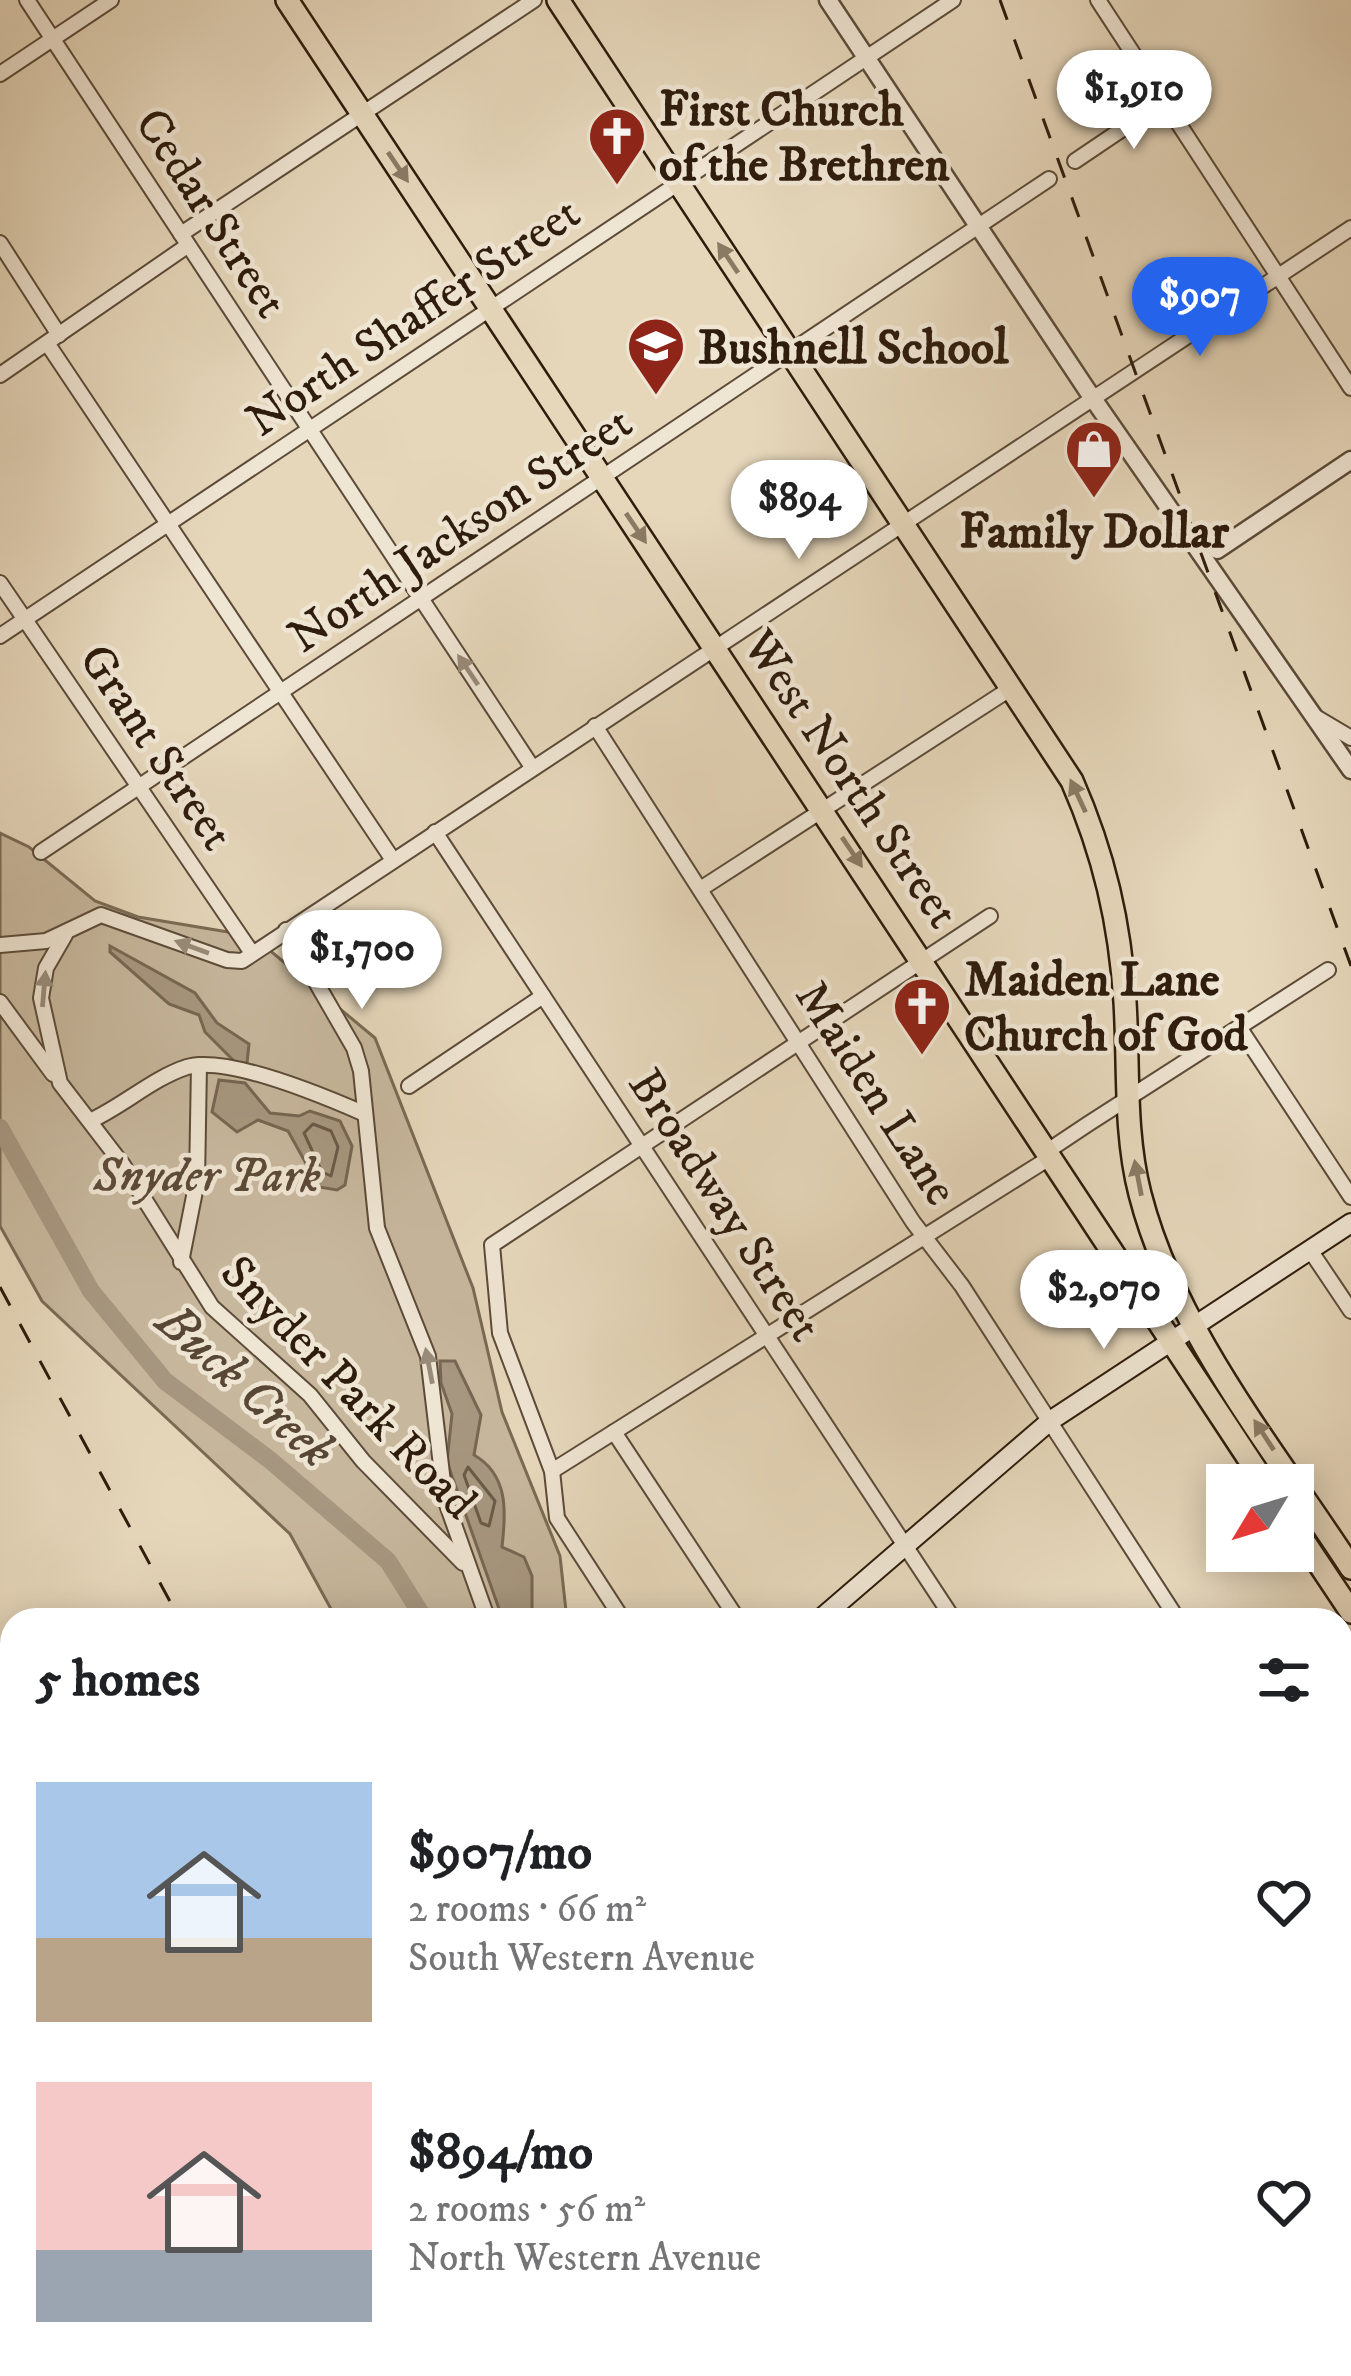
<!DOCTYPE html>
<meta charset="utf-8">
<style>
body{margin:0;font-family:"IM FELL DW Pica",serif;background:#f2f2f2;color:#202124;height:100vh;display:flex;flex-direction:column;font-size:45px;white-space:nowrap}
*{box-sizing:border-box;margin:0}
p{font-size:39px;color:#757577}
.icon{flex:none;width:66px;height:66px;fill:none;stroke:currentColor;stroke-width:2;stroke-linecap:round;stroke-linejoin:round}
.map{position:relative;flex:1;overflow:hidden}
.drawer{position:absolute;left:0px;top:1608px;width:1353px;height:768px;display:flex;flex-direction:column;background:#fff;border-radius:36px 36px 0 0;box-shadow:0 6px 30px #0003}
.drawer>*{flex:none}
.needle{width:78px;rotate:232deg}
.fabs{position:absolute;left:1206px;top:1464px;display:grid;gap:24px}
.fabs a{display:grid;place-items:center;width:108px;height:108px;border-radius:0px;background:#fff;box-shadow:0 6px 30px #0003;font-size:60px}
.price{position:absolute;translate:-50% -102px;padding:0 27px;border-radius:42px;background:#fff;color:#222;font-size:39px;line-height:78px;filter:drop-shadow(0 3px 6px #0008)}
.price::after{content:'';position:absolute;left:50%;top:72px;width:36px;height:27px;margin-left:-18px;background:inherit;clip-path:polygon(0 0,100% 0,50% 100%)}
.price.selected{background:#2563eb;color:#fff}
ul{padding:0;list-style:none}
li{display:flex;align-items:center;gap:36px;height:300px;padding:0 36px}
li span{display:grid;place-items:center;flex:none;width:336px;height:240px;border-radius:0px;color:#555}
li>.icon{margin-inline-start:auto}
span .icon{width:144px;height:144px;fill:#fffc;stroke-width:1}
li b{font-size:51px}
h2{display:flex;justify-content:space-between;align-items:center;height:144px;padding:0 36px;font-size:51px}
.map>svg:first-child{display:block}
.green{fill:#c7b79d;stroke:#7a6a54;stroke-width:3}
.water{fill:#a79780;stroke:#776652;stroke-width:3}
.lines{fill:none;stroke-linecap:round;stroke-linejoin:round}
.shore{stroke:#6a5a46;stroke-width:3}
.river{stroke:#a79780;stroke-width:18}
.minor-casing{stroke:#5c4b38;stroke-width:18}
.tertiary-casing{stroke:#5c4b38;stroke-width:21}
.secondary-casing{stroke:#2e1c0c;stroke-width:22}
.primary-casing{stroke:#2e1c0c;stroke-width:26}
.minor{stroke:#efe5d3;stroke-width:14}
.tertiary{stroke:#efe5d3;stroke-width:16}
.secondary{stroke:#efe5d3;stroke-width:18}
.primary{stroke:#e6d7bb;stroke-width:21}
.rail{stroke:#2e1c0c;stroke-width:3;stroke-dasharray:21 21;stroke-linecap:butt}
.oneway{fill:#8a7a64}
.oneway2{fill:#988b79}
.labels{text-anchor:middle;stroke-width:9;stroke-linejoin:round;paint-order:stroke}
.poi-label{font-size:48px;font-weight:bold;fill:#2e1c0c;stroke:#efe5d3;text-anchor:start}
.street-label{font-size:48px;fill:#2e1c0c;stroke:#efe5d3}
.park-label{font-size:48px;font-style:italic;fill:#5c4a38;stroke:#efe5d3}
.water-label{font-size:51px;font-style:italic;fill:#584735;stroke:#efe5d3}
</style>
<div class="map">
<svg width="1351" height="2376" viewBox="0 0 1351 2376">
<rect width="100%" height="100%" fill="#e6d7bb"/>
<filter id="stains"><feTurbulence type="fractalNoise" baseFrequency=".00167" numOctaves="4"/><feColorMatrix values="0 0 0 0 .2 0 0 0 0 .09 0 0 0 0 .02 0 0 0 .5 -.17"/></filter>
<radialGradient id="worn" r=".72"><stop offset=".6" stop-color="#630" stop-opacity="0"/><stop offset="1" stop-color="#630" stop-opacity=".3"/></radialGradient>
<g class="green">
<polygon points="0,833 29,847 95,901 138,917 234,933 267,948 375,1038 473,1288 502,1412 560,1556 567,1620 337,1620 290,1534 42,1301 0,1226"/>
<polygon points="663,2364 1277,2364 1283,2376 671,2376"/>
</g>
<g class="water">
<polygon points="110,946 195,993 217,1023 249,1044 247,1063 237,1064 205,1032 199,1015 169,1004 110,952"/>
<polygon points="219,1080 245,1083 270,1113 299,1116 310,1111 340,1121 352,1146 345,1185 337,1190 319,1187 288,1131 258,1120 237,1132 212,1112"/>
<path d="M 440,1361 L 455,1361 L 481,1415 L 474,1455 C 509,1475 506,1513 502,1547 L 524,1557 L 532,1576 L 532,1620 L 503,1620 L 447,1462 L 452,1414 L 441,1383 Z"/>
</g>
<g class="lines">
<g class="shore">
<polygon points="313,1124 331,1131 338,1147 331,1176 322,1172 304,1133"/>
<polygon points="468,1467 495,1501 489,1526 481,1523 464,1475"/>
</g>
<g class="river">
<polyline points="0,1128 91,1291 165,1381 270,1460 388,1561 425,1620"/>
<polyline points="1102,2364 1117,2376"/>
</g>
<defs>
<g id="minor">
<polyline points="27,0 532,767"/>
<polyline points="1098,0 1351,388"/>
<polyline points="0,74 111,0"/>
<polyline points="1075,161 1164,101"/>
<polyline points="181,234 534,0"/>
<polyline points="0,243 59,335"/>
<polyline points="47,343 393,860"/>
<polyline points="0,375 187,246"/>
<polyline points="0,583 252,953"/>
<polyline points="0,636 953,0"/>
<polyline points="1314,716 1351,738"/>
<polyline points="595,726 913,1222 962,1286 1178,1620"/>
<polyline points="435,832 954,1620"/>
<polyline points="41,852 1049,179"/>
<polyline points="702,888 1013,687"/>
<polyline points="286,930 354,1048 361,1071 377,1228 428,1356 445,1499 488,1620"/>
<polyline points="65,935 46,968 41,998 60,1083 123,1165 212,1307 310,1395 363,1461 463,1563"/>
<polyline points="0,945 46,941 101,915 227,960 242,961 1351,228"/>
<polyline points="0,1002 53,1074"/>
<polyline points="1239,1027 1351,1197"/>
<polyline points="409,1086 543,996"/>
<path d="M 90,1121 C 123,1106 153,1078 187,1067 C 227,1055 326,1097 365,1114"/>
<polyline points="1310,1250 1351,1311"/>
<polyline points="181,1262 197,1181 199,1065"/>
<polyline points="614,1432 738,1620"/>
<polyline points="552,1471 1043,1162 1049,1150 1088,1124 1328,970"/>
<polyline points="623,1620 557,1518 552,1471 500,1333 492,1245 990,916"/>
<polyline points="0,1679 12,1690"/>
<polyline points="1341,1770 1351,1763"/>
<polyline points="1341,1864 1351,1880"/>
<polyline points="0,1881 12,1892"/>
<polyline points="0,1995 12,1980"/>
<polyline points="0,2163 12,2174"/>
<polyline points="1341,2167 1351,2160"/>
<polyline points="1341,2210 1351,2225"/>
<polyline points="0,2328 12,2339"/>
<polyline points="40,2364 53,2376"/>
<polyline points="222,2364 237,2376"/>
<polyline points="1184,2364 1199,2376"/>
<polyline points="1279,2364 1285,2376"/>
<polyline points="771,2376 772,2364"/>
</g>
<g id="tertiary">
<polyline points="828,0 1087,390 1351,770"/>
<polyline points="1217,550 1351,460"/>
</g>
<g id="secondary">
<polyline points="819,1620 1050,1421 1351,1223"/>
<polyline points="180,2376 190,2364"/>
</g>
<g id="primary">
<polyline points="287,0 1266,1485"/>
<path d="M 558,0 L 1072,781 C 1104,854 1120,923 1125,1002 C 1129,1066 1124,1132 1140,1194 C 1175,1331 1276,1452 1351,1568"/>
<polyline points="1293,1525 1351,1612"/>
</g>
</defs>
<use href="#minor" class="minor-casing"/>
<use href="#tertiary" class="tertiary-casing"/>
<use href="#secondary" class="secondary-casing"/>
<use href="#primary" class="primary-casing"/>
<use href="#minor" class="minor"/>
<use href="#tertiary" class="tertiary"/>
<use href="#secondary" class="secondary"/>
<use href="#primary" class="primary"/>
<g class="rail">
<polyline points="1000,0 1351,966"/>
<polyline points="0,1287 180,1620"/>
<polyline points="637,2364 645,2376"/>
</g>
</g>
<defs><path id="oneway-solid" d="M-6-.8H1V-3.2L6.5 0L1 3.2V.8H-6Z" transform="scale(3)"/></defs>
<g class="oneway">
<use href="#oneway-solid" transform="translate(398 167) rotate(56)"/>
<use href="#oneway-solid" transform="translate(728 258) rotate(-124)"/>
<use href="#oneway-solid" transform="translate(636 528) rotate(56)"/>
<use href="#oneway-solid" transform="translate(1078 796) rotate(-115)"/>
<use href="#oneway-solid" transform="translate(852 852) rotate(56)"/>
<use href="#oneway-solid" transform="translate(1138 1178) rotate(-101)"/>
<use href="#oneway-solid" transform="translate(1264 1435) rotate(-123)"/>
</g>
<g class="oneway2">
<use href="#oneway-solid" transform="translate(468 670) rotate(-124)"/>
<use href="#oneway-solid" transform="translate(192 947) rotate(-160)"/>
<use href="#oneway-solid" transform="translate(44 989) rotate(-85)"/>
<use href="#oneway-solid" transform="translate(429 1366) rotate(-101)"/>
</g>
<defs>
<symbol id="church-pin" viewBox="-11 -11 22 30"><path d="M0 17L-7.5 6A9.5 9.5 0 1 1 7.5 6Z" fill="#8f2418" stroke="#efe5d3"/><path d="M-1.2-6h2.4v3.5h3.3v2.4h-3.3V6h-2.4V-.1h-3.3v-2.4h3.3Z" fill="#fff"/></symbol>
<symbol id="school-pin" viewBox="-11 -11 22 30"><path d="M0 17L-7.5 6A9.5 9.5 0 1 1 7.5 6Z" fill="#8f2418" stroke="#efe5d3"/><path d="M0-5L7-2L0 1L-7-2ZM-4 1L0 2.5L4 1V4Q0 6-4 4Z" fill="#fff"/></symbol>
<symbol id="shop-pin" viewBox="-11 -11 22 30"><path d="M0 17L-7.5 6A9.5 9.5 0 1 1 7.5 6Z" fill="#8f2418" stroke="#efe5d3"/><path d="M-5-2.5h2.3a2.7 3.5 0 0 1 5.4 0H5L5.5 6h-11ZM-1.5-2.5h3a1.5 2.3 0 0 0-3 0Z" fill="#fff"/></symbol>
</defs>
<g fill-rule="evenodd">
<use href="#church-pin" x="584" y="103" width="66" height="90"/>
<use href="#school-pin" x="623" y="313" width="66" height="90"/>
<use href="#shop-pin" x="1061" y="416" width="66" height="90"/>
<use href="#church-pin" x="889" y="973" width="66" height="90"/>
</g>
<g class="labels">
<g class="poi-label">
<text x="659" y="125">First Church<tspan x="659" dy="55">of the Brethren</tspan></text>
<text x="698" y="363">Bushnell School</text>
<text x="1094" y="547" text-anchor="middle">Family Dollar</text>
<text x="964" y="995">Maiden Lane<tspan x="964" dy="55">Church of God</tspan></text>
</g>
<g class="street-label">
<text transform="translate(213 212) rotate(57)" y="17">Cedar Street</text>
<text transform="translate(412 315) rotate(-34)" y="17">North Shaffer Street</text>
<text transform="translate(459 528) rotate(-34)" y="17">North Jackson Street</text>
<text transform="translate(158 746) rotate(56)" y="17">Grant Street</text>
<text transform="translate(853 778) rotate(56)" y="17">West North Street</text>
<text transform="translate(878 1092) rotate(57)" y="17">Maiden Lane</text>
<text transform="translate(727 1204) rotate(57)" y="17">Broadway Street</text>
<text transform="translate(350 1386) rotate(46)" y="17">Snyder Park Road</text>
</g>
<g class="park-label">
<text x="207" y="1191">Snyder Park</text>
</g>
<g class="water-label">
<text transform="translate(247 1384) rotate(42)" y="18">Buck Creek</text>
</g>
</g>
<rect width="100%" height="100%" filter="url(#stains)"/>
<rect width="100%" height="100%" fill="url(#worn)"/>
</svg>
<div class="fabs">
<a><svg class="needle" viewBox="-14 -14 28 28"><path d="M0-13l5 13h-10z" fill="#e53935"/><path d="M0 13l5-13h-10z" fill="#757577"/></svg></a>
</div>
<b class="price" style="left:1134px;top:152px">$1,910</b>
<b class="price selected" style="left:1200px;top:359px">$907</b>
<b class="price" style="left:799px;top:562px">$894</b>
<b class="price" style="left:362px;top:1012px">$1,700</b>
<b class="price" style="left:1104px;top:1352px">$2,070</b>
<section class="drawer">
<h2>5 homes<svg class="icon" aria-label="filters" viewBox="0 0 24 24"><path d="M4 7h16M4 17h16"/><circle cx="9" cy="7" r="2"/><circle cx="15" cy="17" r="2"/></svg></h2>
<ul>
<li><span style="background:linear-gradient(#a9c7e8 65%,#b9a48a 0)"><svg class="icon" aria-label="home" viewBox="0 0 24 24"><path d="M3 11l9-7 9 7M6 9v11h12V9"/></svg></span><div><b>$907/mo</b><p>2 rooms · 66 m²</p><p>South Western Avenue</p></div><svg class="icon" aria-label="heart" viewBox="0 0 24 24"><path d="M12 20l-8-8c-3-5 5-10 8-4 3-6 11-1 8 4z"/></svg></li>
<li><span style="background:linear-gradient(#f6c9c9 70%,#9aa5b1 0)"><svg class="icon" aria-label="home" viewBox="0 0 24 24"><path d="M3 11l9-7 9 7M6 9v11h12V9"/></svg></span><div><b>$894/mo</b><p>2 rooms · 56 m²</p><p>North Western Avenue</p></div><svg class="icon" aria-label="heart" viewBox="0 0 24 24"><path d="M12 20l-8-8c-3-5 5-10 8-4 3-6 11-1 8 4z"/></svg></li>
</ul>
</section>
</div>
